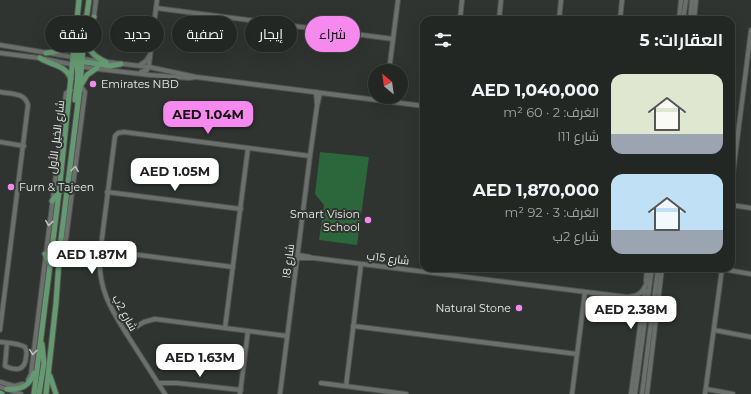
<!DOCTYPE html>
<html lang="ar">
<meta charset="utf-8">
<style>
body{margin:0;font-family:Montserrat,Cairo,sans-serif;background:#2f3331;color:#f1f3f6;direction:rtl;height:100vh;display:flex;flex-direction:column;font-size:15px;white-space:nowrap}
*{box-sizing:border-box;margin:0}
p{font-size:13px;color:#a3a5a6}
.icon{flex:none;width:22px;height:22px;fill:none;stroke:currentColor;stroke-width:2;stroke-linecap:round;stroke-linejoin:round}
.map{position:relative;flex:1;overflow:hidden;direction:ltr}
.panel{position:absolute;left:420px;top:16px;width:315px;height:256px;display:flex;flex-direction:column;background:#232724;border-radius:12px;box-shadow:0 4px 16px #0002,0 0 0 1px #404441;direction:rtl}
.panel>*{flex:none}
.top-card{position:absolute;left:12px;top:16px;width:348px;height:36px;direction:rtl;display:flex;gap:8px}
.needle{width:26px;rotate:331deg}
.controls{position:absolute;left:368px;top:64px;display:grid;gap:8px}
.controls a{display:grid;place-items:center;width:40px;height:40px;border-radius:50%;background:#232724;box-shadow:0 4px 16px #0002,0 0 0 1px #404441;font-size:20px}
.price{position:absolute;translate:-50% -34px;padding:0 9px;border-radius:8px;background:#fff;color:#222;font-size:13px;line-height:26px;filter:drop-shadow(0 1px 2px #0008)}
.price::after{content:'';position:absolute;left:50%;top:24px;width:12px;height:9px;margin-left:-6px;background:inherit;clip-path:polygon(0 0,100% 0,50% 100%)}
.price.on{background:#f689ed;color:#111}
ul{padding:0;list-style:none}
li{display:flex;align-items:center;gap:12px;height:100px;padding:0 12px}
li span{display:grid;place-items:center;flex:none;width:112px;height:80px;border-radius:12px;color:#555}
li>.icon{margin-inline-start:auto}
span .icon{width:48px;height:48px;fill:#fffc;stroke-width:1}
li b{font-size:17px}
h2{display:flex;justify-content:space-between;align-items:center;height:48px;padding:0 12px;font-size:17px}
.pill{padding:0 14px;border-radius:18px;background:#232724;box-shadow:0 4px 16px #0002,0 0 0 1px #404441;font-size:14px;line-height:36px}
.pill.on{background:#f689ed;color:#111}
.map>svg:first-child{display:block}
.green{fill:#2c663b}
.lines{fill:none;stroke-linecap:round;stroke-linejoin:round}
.minor-casing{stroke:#4e514e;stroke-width:6}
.major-casing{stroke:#4e514e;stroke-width:7}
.minor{stroke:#6b706c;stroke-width:4}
.major{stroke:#659971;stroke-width:5}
.oneway{stroke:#bdc1bd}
.poi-dot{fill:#f689ed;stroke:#2f3430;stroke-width:1.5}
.labels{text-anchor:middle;stroke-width:4;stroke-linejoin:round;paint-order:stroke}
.poi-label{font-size:11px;fill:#e9ece9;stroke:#2f3430;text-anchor:start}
.street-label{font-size:11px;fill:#e9ece9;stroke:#2f3430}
</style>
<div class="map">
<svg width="751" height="394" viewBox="0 0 751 394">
<rect width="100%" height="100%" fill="#2f3430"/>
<polygon class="green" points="320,152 369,157 357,245 319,240 324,205 315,194"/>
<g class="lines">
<defs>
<g id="minor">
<polyline points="156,8 393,39"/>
<polyline points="460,20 462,0"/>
<polyline points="499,20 501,0"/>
<polyline points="559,20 561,0"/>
<polyline points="620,20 622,0"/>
<polyline points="679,20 681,0"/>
<polyline points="683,20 686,0"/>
<polyline points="690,20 692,0"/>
<polyline points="694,20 696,0"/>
<polyline points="0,45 90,60 149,67 196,77 424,106"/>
<polyline points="90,49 96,0"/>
<polyline points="0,53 40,58 90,68 150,75 189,78 196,77"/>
<polyline points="140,65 146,61 150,55"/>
<polyline points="389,71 398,0"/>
<polyline points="141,72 147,70 149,65 157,0"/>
<path d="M 0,92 C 10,94 25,92 28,105 L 0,330"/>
<polyline points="316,92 317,105"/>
<polyline points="0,142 24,146"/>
<polyline points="731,189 751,30"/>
<polyline points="107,192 241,209"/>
<polyline points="731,205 751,208"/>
<polyline points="60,247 65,243 66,239 85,92 83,89 80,87"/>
<polyline points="100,250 233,267"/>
<polyline points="298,255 310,257"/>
<path d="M 297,258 L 314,258 L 627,297 C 645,296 644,287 651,273"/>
<polyline points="716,268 751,274"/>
<polyline points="646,281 647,268"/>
<polyline points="629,298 636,301 641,309"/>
<polyline points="353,326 577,354"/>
<polyline points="225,328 248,148"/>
<polyline points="714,330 751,337"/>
<polyline points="126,333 144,322 155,319 287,336"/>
<path d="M 0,342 C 8,343 18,343 25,347 C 27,351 27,353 26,357 C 25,371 16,371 5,366 L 7,343"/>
<polyline points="28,380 31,374 66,93 71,90"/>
<polyline points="0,382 14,386 23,384"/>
<polyline points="158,383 177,383 241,390"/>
<polyline points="321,383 406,394"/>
<polyline points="346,386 361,264"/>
<polyline points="0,387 21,394"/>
<polyline points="706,389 733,394"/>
<path d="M 165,394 C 154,377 144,361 133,344 C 114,314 97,291 100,254 L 115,136 L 118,133 L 124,132 L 310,156"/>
<polyline points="240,394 248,331"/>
<polyline points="280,394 310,156 317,106 320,93"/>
<polyline points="572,394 585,292"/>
<polyline points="631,394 645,290"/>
<polyline points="635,394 652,268"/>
<polyline points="642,394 658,268"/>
<polyline points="647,394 662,268"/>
<polyline points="705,394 722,269"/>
</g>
<g id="major">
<path d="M 78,16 C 86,30 72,52 81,65"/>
<polyline points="86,31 94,17"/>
<path d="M 85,37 C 90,51 91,55 106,62"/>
<path d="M 46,53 C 69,51 69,43 74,23"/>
<path d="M 40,58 C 52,66 65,64 71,79"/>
<path d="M 74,59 C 81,71 76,86 75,100"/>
<polyline points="79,61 110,66 121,64"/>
<polyline points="81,85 87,75 97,68"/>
<polyline points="52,201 59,193"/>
<polyline points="45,254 50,264"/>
<polyline points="50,376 56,394"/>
<path d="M 7,389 C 20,390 29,387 34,373"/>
<polyline points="0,393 2,394"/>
<polyline points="34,394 59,192 79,0"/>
<polyline points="39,394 44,363 42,344"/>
<polyline points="46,394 56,303 60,247 80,87 84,34 89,0"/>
</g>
</defs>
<use href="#minor" class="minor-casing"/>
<use href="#major" class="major-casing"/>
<use href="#minor" class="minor"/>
<use href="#major" class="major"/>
</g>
<defs><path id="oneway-chevron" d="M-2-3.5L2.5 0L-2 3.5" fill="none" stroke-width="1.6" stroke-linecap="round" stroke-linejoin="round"/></defs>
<g class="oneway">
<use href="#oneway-chevron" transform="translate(75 169) rotate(-83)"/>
<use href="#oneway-chevron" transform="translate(49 223) rotate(97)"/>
<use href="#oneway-chevron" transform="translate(33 352) rotate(97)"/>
</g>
<g class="poi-dot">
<circle cx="93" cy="84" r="4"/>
<circle cx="11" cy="187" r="4"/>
<circle cx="368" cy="220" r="4"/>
<circle cx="519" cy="308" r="4"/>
</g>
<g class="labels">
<g class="poi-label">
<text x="101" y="88">Emirates NBD</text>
<text x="19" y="191">Furn &amp; Tajeen</text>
<text x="360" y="218" text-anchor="end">Smart Vision<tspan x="360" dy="13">School</tspan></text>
<text x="511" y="312" text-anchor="end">Natural Stone</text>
</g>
<g class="street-label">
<text transform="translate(56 137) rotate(-83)" y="4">شارع الخيل الأول</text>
<text transform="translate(388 258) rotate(7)" y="4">شارع 15ب</text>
<text transform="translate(288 261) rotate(-83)" y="4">شارع 8ا</text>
<text transform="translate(125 313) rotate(61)" y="4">شارع 2ب</text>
</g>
</g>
</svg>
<div class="controls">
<a><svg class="needle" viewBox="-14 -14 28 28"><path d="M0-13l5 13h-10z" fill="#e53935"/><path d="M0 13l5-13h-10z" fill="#a3a5a6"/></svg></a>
</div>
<b class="price on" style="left:208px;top:135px">AED 1.04M</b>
<b class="price" style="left:175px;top:192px">AED 1.05M</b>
<b class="price" style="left:92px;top:275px">AED 1.87M</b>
<b class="price" style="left:631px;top:330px">AED 2.38M</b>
<b class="price" style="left:200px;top:378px">AED 1.63M</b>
<div class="top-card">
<a class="pill on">شراء</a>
<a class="pill">إيجار</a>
<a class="pill">تصفية</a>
<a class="pill">جديد</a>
<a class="pill">شقة</a>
</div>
<section class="panel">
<h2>العقارات: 5<svg class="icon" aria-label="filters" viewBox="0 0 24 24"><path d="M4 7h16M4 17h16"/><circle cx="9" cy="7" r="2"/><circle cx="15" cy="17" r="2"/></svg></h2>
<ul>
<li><span style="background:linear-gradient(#dfe7d0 75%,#9aa5b1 0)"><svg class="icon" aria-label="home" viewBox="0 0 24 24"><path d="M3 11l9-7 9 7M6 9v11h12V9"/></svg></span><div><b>AED 1,040,000</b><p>الغرف: 2 · 60 m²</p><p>شارع 11ا</p></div></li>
<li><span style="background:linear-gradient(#bfe0f5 70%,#9aa5b1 0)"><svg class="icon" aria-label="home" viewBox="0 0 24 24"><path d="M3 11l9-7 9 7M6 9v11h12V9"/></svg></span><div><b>AED 1,870,000</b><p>الغرف: 3 · 92 m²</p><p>شارع 2ب</p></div></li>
</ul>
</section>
</div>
